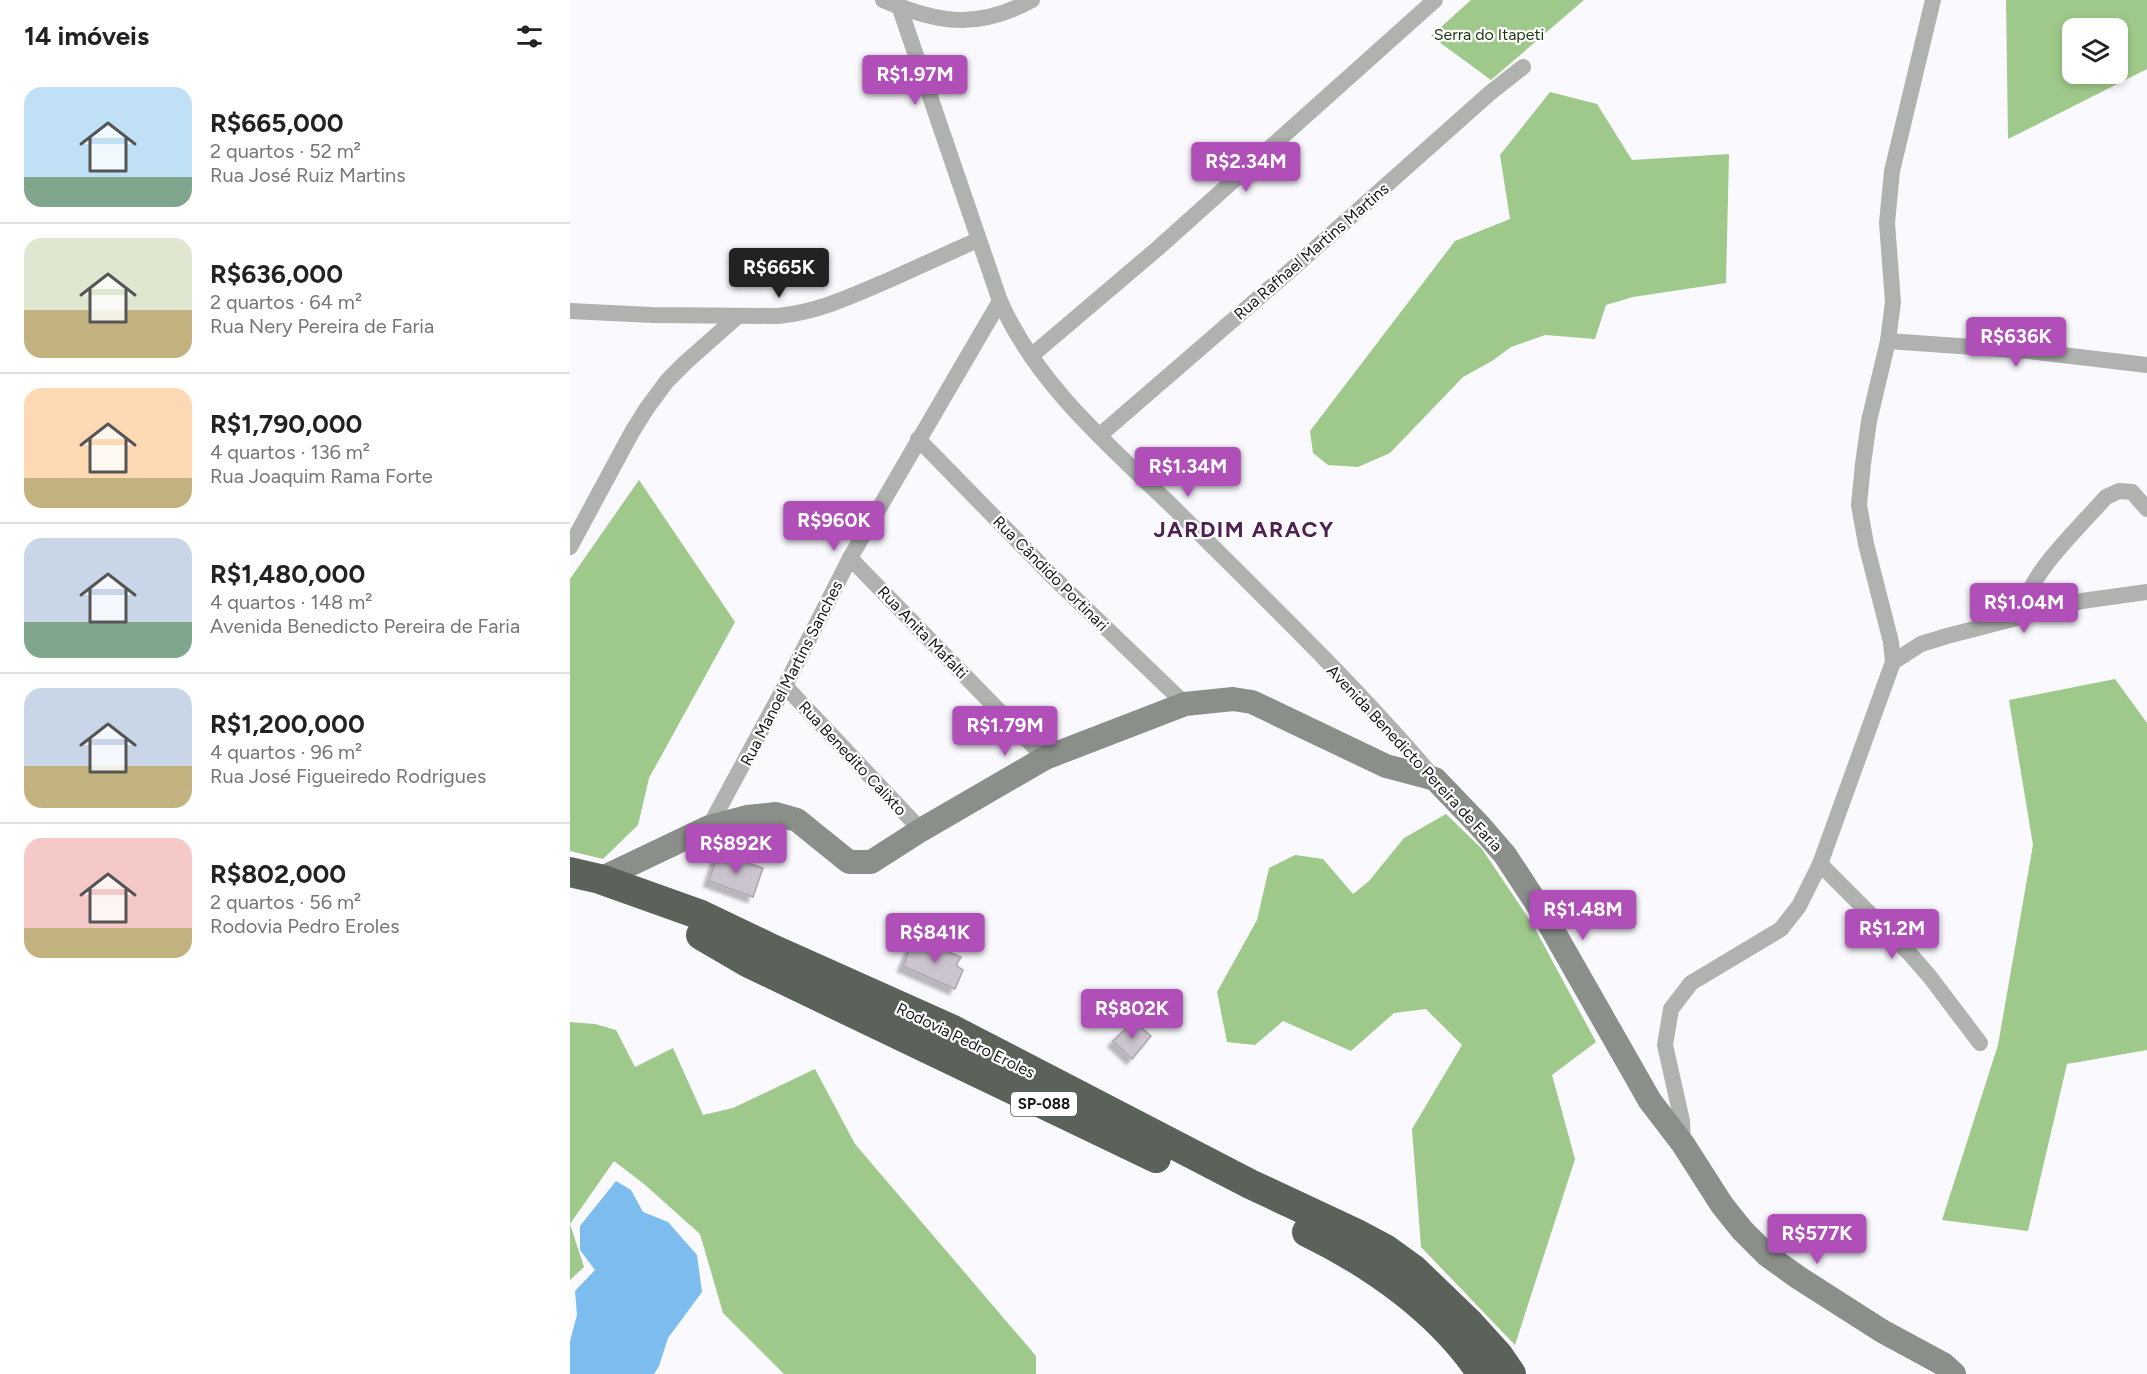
<!DOCTYPE html>
<html lang="pt">
<meta charset="utf-8">
<style>
body{margin:0;font-family:Figtree,sans-serif;background:#f6f6f6;color:#222;height:100vh;display:flex;flex-direction:column;font-size:22px;white-space:nowrap}
*{box-sizing:border-box;margin:0}
p{font-size:20px;color:#767676}
.icon{flex:none;width:33px;height:33px;fill:none;stroke:currentColor;stroke-width:2;stroke-linecap:round;stroke-linejoin:round}
.map{position:relative;flex:1;overflow:hidden}
.panel{display:flex;flex-direction:column;background:#fff;width:570px}
.panel>*{flex:none}
.controls{position:absolute;left:1492px;top:18px;display:grid;gap:12px}
.controls a{display:grid;place-items:center;width:66px;height:66px;border-radius:12px;background:#fff;box-shadow:0 3px 9px #0003;font-size:30px}
.price{position:absolute;translate:-50% -51px;padding:0 14px;border-radius:6px;background:#af4fb7;color:#fff;font-size:20px;line-height:39px;filter:drop-shadow(0 2px 3px #0008)}
.price::after{content:'';position:absolute;left:50%;top:36px;width:18px;height:14px;margin-left:-9px;background:inherit;clip-path:polygon(0 0,100% 0,50% 100%)}
.price.on{background:#222;color:#fff}
ul{padding:0;list-style:none}
li{display:flex;align-items:center;gap:18px;height:150px;padding:0 24px}
li+li{border-top:2px solid #e0e0e0}
li span{display:grid;place-items:center;flex:none;width:168px;height:120px;border-radius:18px;color:#555}
li>.icon{margin-inline-start:auto}
span .icon{width:72px;height:72px;fill:#fffc;stroke-width:1}
li b{font-size:26px}
h2{display:flex;justify-content:space-between;align-items:center;height:72px;padding:0 24px;font-size:26px}
main{display:flex;flex:1;min-height:0}
.map>svg:first-child{display:block}
.forest{fill:#9fc98a;fill-rule:evenodd}
.water{fill:#7cbcee}
.building{fill:#ccc5d0;stroke:#aca6b0;stroke-width:1.5;filter:url(#shadow)}
.lines{fill:none;stroke-linecap:round;stroke-linejoin:round}
.street{stroke:#afb2ae;stroke-width:16}
.secondary{stroke:#8a8f8a;stroke-width:24}
.highway{stroke:#5b6259;stroke-width:30}
.labels{text-anchor:middle;stroke-width:4.5;stroke-linejoin:round;paint-order:stroke}
.shield{fill:#fff;stroke:#5b5a5d;stroke-width:1.5}
.shield-label{font-size:15px;font-weight:bold;fill:#151418}
.park-label{font-size:16px;fill:#1a360a;stroke:#fff}
.street-label{font-size:16px;fill:#151418;stroke:#fff}
.district-label{font-size:22px;font-weight:bold;letter-spacing:1.5px;fill:#4f2153;stroke:#fff}
</style>
<main>
<section class="panel">
<h2>14 imóveis<svg class="icon" aria-label="filters" viewBox="0 0 24 24"><path d="M4 7h16M4 17h16"/><circle cx="9" cy="7" r="2"/><circle cx="15" cy="17" r="2"/></svg></h2>
<ul>
<li><span style="background:linear-gradient(#bfe0f5 75%,#7fa58c 0)"><svg class="icon" aria-label="home" viewBox="0 0 24 24"><path d="M3 11l9-7 9 7M6 9v11h12V9"/></svg></span><div><b>R$665,000</b><p>2 quartos · 52 m²</p><p>Rua José Ruiz Martins</p></div></li>
<li><span style="background:linear-gradient(#dfe7d0 60%,#c2b280 0)"><svg class="icon" aria-label="home" viewBox="0 0 24 24"><path d="M3 11l9-7 9 7M6 9v11h12V9"/></svg></span><div><b>R$636,000</b><p>2 quartos · 64 m²</p><p>Rua Nery Pereira de Faria</p></div></li>
<li><span style="background:linear-gradient(#ffd9b3 75%,#c2b280 0)"><svg class="icon" aria-label="home" viewBox="0 0 24 24"><path d="M3 11l9-7 9 7M6 9v11h12V9"/></svg></span><div><b>R$1,790,000</b><p>4 quartos · 136 m²</p><p>Rua Joaquim Rama Forte</p></div></li>
<li><span style="background:linear-gradient(#c9d6e8 70%,#7fa58c 0)"><svg class="icon" aria-label="home" viewBox="0 0 24 24"><path d="M3 11l9-7 9 7M6 9v11h12V9"/></svg></span><div><b>R$1,480,000</b><p>4 quartos · 148 m²</p><p>Avenida Benedicto Pereira de Faria</p></div></li>
<li><span style="background:linear-gradient(#c9d6e8 65%,#c2b280 0)"><svg class="icon" aria-label="home" viewBox="0 0 24 24"><path d="M3 11l9-7 9 7M6 9v11h12V9"/></svg></span><div><b>R$1,200,000</b><p>4 quartos · 96 m²</p><p>Rua José Figueiredo Rodrigues</p></div></li>
<li><span style="background:linear-gradient(#f6c9c9 75%,#c2b280 0)"><svg class="icon" aria-label="home" viewBox="0 0 24 24"><path d="M3 11l9-7 9 7M6 9v11h12V9"/></svg></span><div><b>R$802,000</b><p>2 quartos · 56 m²</p><p>Rodovia Pedro Eroles</p></div></li>
</ul>
</section>
<div class="map">
<svg width="1577" height="1374" viewBox="0 0 1577 1374">
<defs>
<filter id="shadow"><feDropShadow dx="-5.5" dy="5.5" stdDeviation="1.5" flood-color="#0004"/></filter>
</defs>
<rect width="100%" height="100%" fill="#faf9fe"/>
<g class="forest">
<polygon points="901,0 1014,0 921,80 861,36"/>
<path d="M 1436,0 L 1577,0 L 1577,69 L 1438,139 ZM 1503,28 L 1548,28 L 1548,74 L 1503,74 Z"/>
<polygon points="980,92 1027,104 1062,160 1159,154 1156,283 1063,297 1036,305 1025,339 975,335 941,347 922,361 893,377 820,453 788,467 758,465 743,453 740,431 885,241 940,219 930,155"/>
<polygon points="69,480 165,622 79,778 68,825 33,859 0,851 0,579"/>
<polygon points="1545,679 1577,723 1577,1050 1497,1064 1458,1231 1372,1220 1428,1045 1463,845 1439,700"/>
<polygon points="876,814 912,849 963,925 1026,1042 982,1075 1005,1159 945,1345 851,1247 842,1129 892,1045 856,1009 824,1013 781,1051 713,1021 685,1045 657,1042 647,992 687,920 699,868 725,855 753,859 783,894 799,881 834,838"/>
<polygon points="0,1022 25,1024 46,1030 65,1067 103,1048 133,1115 163,1108 245,1069 285,1144 466,1356 466,1374 214,1374 153,1313 130,1234 74,1184 44,1161 0,1224 14,1267 0,1280"/>
</g>
<polygon class="water" points="46,1181 61,1190 73,1212 98,1222 127,1255 132,1292 98,1338 89,1366 84,1374 0,1374 0,1341 7,1315 5,1291 25,1270 10,1250 10,1226"/>
<g class="building">
<polygon points="148,853 193,868 183,897 139,881"/>
<polygon points="355,942 391,957 386,965 393,970 385,989 333,966 341,946 352,951"/>
<polygon points="564,1021 581,1036 562,1059 543,1041"/>
</g>
<g class="lines">
<g class="street">
<path d="M 313,0 C 368,23 407,30 462,0"/>
<path d="M 327,0 L 430,301 C 467,385 540,446 605,509 C 693,597 783,683 864,778"/>
<path d="M 0,311 L 82,315 L 208,316 C 248,312 282,296 319,280 C 348,267 378,253 408,240"/>
<polyline points="1318,341 1459,351 1577,365"/>
<polyline points="461,356 587,249 865,0"/>
<polyline points="530,435 722,269 920,93 953,67"/>
<polyline points="348,439 483,577 615,704"/>
<polyline points="0,547 62,432 77,408 97,381 116,362 168,316"/>
<polyline points="280,558 475,758"/>
<path d="M 1457,615 C 1457,609 1457,602 1458,596 C 1466,568 1515,521 1536,497 L 1549,491 L 1562,492 L 1577,509"/>
<polyline points="1323,662 1351,644 1377,636 1512,601 1577,592"/>
<polyline points="215,686 351,830"/>
<polyline points="139,827 215,686 280,558 430,301"/>
<polyline points="1250,864 1341,955 1360,977 1410,1043"/>
<polyline points="1113,1144 1112,1121 1095,1045 1101,1009 1121,983 1211,929 1229,906 1250,864 1323,662 1321,642 1296,544 1289,505 1293,464 1299,421 1318,341 1323,302 1317,223 1322,171 1363,0"/>
</g>
<polyline class="secondary" points="30,879 139,827 177,817 206,814 227,820 279,862 301,862 351,830 475,758 615,704 663,699 682,702 816,766 865,779 910,826 935,855 973,913 1080,1101 1113,1144 1152,1205 1172,1230 1197,1255 1229,1278 1312,1331 1373,1364 1384,1374"/>
<g class="highway">
<polyline points="0,872 30,879 131,915 202,949 383,1030 680,1184 785,1233 815,1249 844,1270 899,1323 928,1355 941,1374"/>
<polyline points="131,935 179,963 586,1158"/>
<path d="M 737,1232 C 803,1264 871,1312 912,1374"/>
</g>
</g>
<g class="labels">
<rect class="shield" x="441" y="1092" width="66" height="24" rx="4.5"/>
<g class="shield-label">
<text x="474" y="1109">SP-088</text>
</g>
<g class="park-label">
<text x="919" y="40">Serra do Itapeti</text>
</g>
<g class="street-label">
<text transform="translate(741 251) rotate(-41)" y="6">Rua Rafhael Martins Martins</text>
<text transform="translate(481 573) rotate(45)" y="6">Rua Cândido Portinari</text>
<text transform="translate(353 632) rotate(46)" y="6">Rua Anita Mafalti</text>
<text transform="translate(221 673) rotate(-63)" y="6">Rua Manoel Martins Sanches</text>
<text transform="translate(283 758) rotate(47)" y="6">Rua Benedito Calixto</text>
<text transform="translate(845 758) rotate(47)" y="6">Avenida Benedicto Pereira de Faria</text>
<text transform="translate(396 1040) rotate(26)" y="6">Rodovia Pedro Eroles</text>
</g>
<g class="district-label">
<text x="674" y="537">JARDIM ARACY</text>
</g>
</g>
</svg>
<div class="controls">
<a><svg class="icon" aria-label="layers" viewBox="0 0 24 24"><path d="M12 4l9 5-9 5-9-5zM3 14l9 5 9-5"/></svg></a>
</div>
<b class="price" style="left:345px;top:106px">R$1.97M</b>
<b class="price" style="left:676px;top:193px">R$2.34M</b>
<b class="price on" style="left:209px;top:299px">R$665K</b>
<b class="price" style="left:1446px;top:368px">R$636K</b>
<b class="price" style="left:618px;top:498px">R$1.34M</b>
<b class="price" style="left:264px;top:552px">R$960K</b>
<b class="price" style="left:1454px;top:634px">R$1.04M</b>
<b class="price" style="left:435px;top:757px">R$1.79M</b>
<b class="price" style="left:166px;top:875px">R$892K</b>
<b class="price" style="left:1013px;top:941px">R$1.48M</b>
<b class="price" style="left:1322px;top:960px">R$1.2M</b>
<b class="price" style="left:365px;top:964px">R$841K</b>
<b class="price" style="left:562px;top:1040px">R$802K</b>
<b class="price" style="left:1247px;top:1265px">R$577K</b>
</div>
</main>
